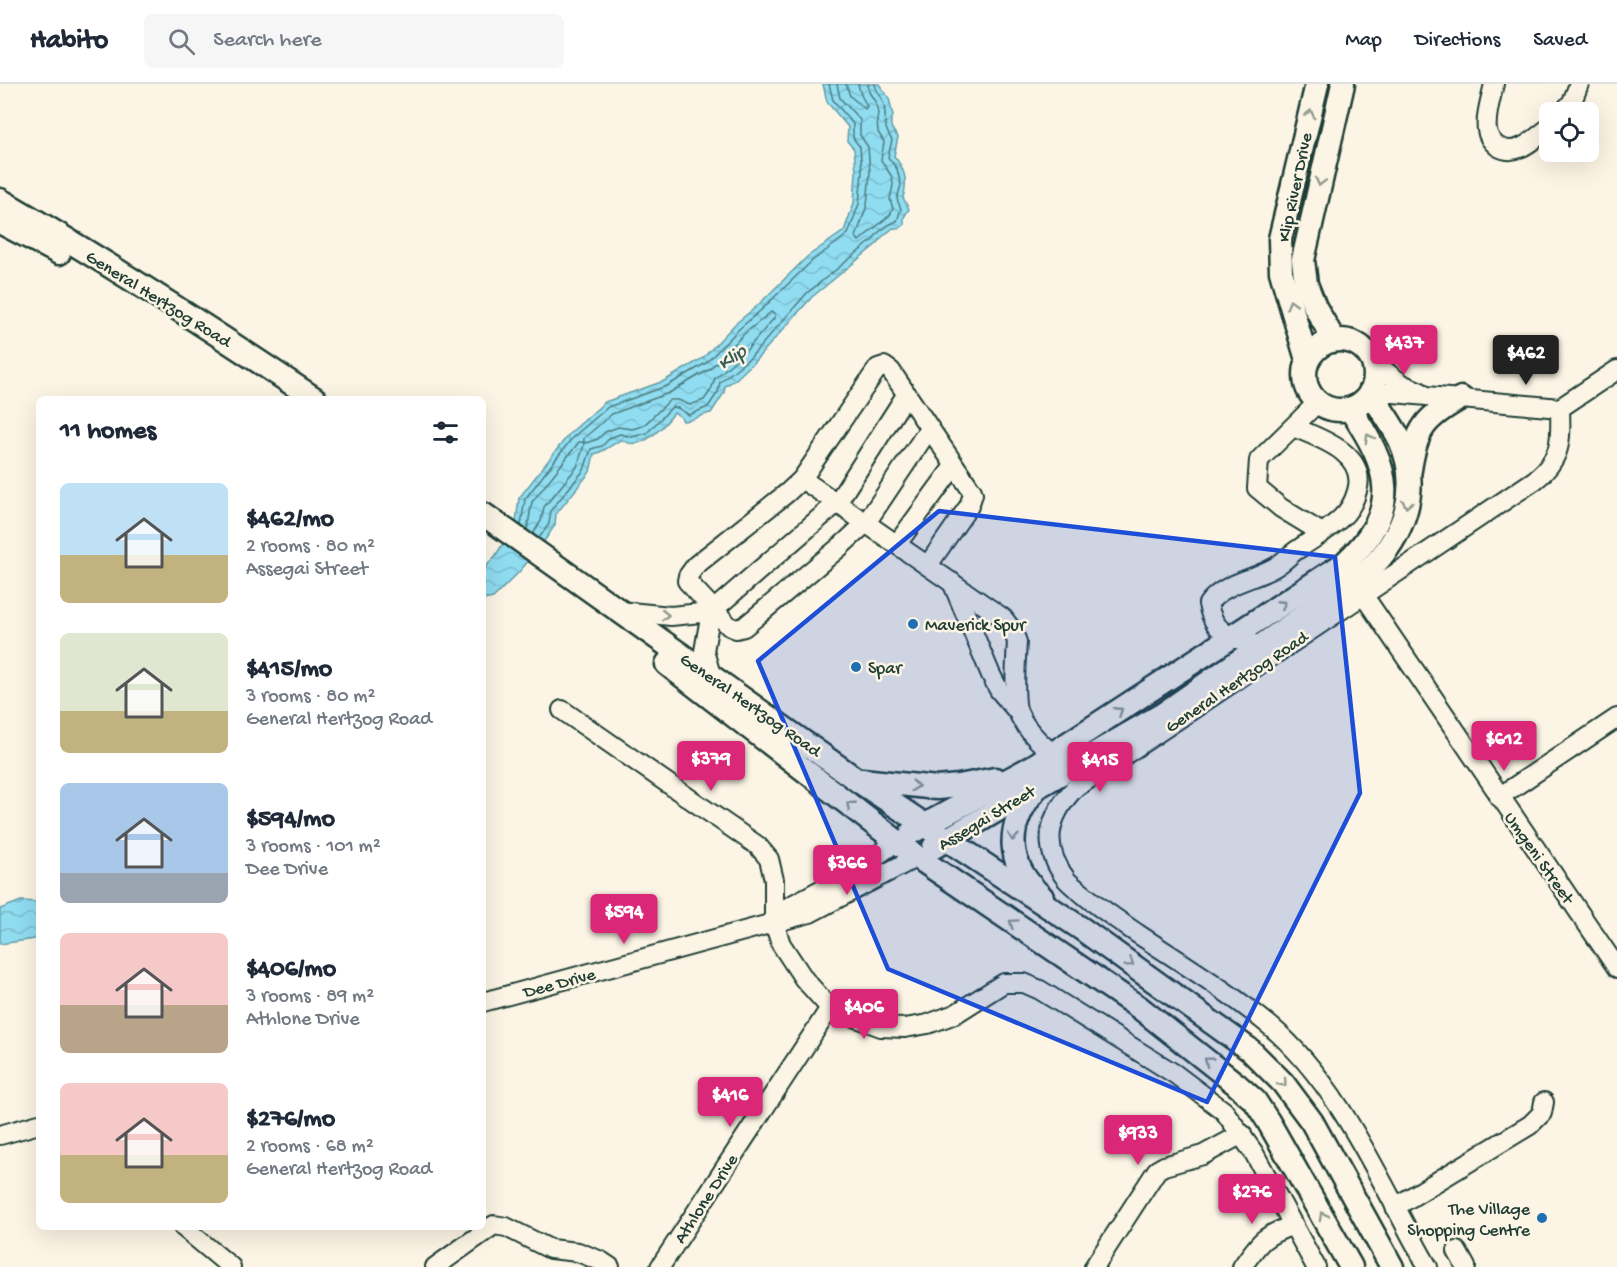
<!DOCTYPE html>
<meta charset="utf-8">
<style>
body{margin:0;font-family:"Gochi Hand",sans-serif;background:#f6f6f7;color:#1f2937;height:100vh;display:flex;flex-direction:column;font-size:22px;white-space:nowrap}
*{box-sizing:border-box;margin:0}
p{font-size:20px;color:#747a83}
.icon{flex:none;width:33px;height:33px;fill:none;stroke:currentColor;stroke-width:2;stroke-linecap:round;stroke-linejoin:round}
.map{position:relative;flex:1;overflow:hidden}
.panel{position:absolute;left:36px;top:312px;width:450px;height:834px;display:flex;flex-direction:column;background:#fff;border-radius:9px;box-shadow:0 6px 24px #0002}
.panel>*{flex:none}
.controls{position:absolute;left:1539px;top:18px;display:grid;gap:12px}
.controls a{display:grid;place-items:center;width:60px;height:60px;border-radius:9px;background:#fff;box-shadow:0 6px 24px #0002;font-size:30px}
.price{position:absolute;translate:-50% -51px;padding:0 14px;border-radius:6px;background:#db2777;color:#fff;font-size:20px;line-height:39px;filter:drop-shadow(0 2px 3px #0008)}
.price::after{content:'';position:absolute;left:50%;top:36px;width:18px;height:14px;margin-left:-9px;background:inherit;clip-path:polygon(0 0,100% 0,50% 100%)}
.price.current{background:#222;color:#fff}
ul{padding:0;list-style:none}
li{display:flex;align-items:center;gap:18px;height:150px;padding:0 24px}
li span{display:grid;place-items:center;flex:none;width:168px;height:120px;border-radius:9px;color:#555}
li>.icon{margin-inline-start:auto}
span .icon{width:72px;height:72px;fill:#fffc;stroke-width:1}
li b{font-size:26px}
h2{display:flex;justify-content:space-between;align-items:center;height:72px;padding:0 24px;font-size:26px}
header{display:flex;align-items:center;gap:36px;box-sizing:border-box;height:84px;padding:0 30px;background:#fff;border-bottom:2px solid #e0e1e3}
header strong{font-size:28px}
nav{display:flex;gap:33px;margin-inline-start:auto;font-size:21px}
.search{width:420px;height:54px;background:#f6f6f7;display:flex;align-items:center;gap:15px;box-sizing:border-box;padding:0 21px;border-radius:9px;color:#747a83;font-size:22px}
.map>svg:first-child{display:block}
.water{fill:url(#water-waves);stroke:#639ca5;stroke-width:1.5}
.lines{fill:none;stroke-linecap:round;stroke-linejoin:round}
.shore{stroke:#4c7d80;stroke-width:1.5}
.minor-casing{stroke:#1f3d34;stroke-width:22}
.major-casing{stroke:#1f3d34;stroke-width:27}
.minor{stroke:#fcf5e5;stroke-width:18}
.major{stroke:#fcf5e5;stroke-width:22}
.oneway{stroke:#8e998c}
.marked{fill:#1d4ed8;fill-opacity:0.2;stroke:#1d4ed8;stroke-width:4.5;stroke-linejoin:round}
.poi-dot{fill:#1f6fb2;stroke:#fcf5e5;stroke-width:2}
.labels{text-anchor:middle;stroke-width:5;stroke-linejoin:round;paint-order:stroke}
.street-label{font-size:18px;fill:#1f3d34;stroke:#fcf5e5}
.poi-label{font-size:18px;fill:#1f3d34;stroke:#fcf5e5;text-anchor:start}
.water-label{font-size:20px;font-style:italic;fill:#365d5a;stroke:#fcf5e5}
</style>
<header>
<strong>Habito</strong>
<div class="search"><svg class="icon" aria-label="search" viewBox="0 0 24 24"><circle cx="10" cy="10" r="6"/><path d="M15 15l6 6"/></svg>Search here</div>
<nav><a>Map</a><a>Directions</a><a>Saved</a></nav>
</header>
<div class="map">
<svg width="1617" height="1183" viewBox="0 0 1617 1183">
<defs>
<pattern id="water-waves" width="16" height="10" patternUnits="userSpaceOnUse" patternTransform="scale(1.5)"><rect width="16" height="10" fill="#90dcf1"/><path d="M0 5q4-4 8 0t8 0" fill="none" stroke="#7cbecf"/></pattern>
</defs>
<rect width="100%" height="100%" fill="#fcf5e5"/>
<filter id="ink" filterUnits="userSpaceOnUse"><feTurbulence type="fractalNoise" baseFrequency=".0167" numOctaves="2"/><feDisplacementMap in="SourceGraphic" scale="12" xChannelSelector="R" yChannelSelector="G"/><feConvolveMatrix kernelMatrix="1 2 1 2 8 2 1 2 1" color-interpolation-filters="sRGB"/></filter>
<g filter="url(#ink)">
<g class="water">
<path d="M 823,0 L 879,0 L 889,14 L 893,32 C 888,41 892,46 898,53 L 894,72 C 905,85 908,97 903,114 L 909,125 L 904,133 L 904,141 L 899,145 L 893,144 L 881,154 L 878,159 L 812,213 L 755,277 L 735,296 L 725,302 L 724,309 L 711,329 C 700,331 693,337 683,337 L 680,332 L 674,329 C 664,342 641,369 622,356 C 611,360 606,367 594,370 L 590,388 L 556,430 L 555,441 L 543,459 L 520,487 L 493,514 L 483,516 L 483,486 L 496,471 L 516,438 L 519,414 L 569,350 L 605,318 L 664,297 L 703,274 L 735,240 L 756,223 L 808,172 L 844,147 L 854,119 L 856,88 L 854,65 L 847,57 L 848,43 L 827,18 Z"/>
<polygon points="21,817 39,818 39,850 35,855 0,860 0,825"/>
</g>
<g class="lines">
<g class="shore">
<polyline points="837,0 840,14 860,36 860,51 868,63 870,88 867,121 856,153 859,157 890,131 893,125 890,115 893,101 892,93 881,76 884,58 878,48 877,37 878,29 876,19 869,8 868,0"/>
<polyline points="846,0 850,12 865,25 867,22 861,11 858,0"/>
<polygon points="771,228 775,229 775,233 745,268 715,294 711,306 704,316 690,321 678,316 670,316 643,342 632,345 618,343 605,348 598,355 586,359 584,358 584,354 612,330 669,309 710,285 744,250"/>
<polyline points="521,441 525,415 573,353 593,336 608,323 667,302 706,279 739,245 760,227 812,177 848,150 859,120 862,88 860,63 853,54 853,40 833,16 829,0"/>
<polyline points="527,446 532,418 579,358 583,358 584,361 577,383 544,423 541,437 533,450"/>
<path d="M 539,454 L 549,440 L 551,426 L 584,386 L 591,365 L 602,362 L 610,354 L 620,350 L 632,353 L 647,349 L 672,323 L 678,324 L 689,331 L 708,323 L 718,308 L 720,298 L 751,273 L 807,209 L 873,156 C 878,147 888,140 897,137 L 901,125 L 897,115 L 901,101 L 897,85 L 888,73 L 892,56 C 881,41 888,34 883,18 C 881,11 876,7 875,0"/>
</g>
<defs>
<g id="minor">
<path d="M 1494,0 C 1491,14 1485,32 1487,46 C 1488,53 1492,58 1497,62 C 1516,75 1535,54 1550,43"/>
<polyline points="1563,28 1572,18 1579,0"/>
<polyline points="1373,278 1404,301 1421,308"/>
<polyline points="1371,307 1560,324 1617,286"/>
<polyline points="1317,319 1259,376 1257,404 1281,424 1322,449"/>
<path d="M 802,395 L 1003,534 L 1013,547 L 1017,558 C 1016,574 1013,616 1018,628 C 1026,647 1046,666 1063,676"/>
<polyline points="897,460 954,382"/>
<polyline points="928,481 969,422 973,410 972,407 891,287 884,282 878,284 871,294 802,395 787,409 696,481 688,492 687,497 729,542 736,545 744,543 841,462 866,439 929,345"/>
<polyline points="952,498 991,591 999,606 1017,627"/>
<polyline points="1364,512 1617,884"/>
<polyline points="619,527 671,532 711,528 837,419 906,311"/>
<polyline points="711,528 704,567 712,594"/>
<path d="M 1261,562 C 1234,554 1214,552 1208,520 C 1223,499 1253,496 1275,483 C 1284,478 1291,469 1300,464 C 1314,454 1329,446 1341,434 C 1349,427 1354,418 1357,407 C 1368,370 1320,354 1293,343"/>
<polyline points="562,626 758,762 769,775 774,796 774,839 781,860 804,895 830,924 881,943 905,944 928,940 955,930 1004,899 1024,899 1040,906 1175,990 1224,1027 1254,1069 1316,1183"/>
<polyline points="1499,713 1617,634"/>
<polyline points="774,839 788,823 856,787 896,758"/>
<polyline points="483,918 810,829 917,773"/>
<polyline points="0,1051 39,1040"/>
<polyline points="1395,1123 1530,1041 1542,1029 1544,1018"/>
<polyline points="183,1143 231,1183"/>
<polyline points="1457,1167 1466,1183"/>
<polyline points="435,1183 494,1141 506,1143 550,1165 578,1168 601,1177 610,1183"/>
<polyline points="660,1183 830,924"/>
<polyline points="1094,1183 1157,1086 1164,1082 1203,1071 1242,1050"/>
<path d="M 1242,1183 C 1260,1157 1264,1151 1294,1141"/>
<path d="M 1428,1183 C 1381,1101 1342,1002 1269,941 C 1228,907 1182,879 1138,850 C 1119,837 1101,825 1083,810 C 1077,805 1070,800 1066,795 C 1041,762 1048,733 1074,705 L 1535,396 C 1562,374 1561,357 1560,324"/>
</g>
<g id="major">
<path d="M 0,116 C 108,178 212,246 315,315"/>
<polyline points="0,138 59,169"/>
<circle cx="1340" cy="291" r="35"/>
<polyline points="1334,256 1315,223 1306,200 1303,176 1343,0"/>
<polyline points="1307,276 1281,188 1280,155 1317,0"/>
<path d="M 1410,386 C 1416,345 1425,334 1461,314"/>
<polyline points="483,430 857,696 1082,845 1250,966 1283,999 1312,1038 1392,1183"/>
<polyline points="667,580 917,773 1140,924 1236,1000 1255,1017 1268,1037 1351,1183"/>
<polyline points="862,696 937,704 959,702 995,695"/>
<path d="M 1034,707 C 1005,744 1006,780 1042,813"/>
<path d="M 912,748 L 1032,683 L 1345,479 C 1403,425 1390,384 1350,325"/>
<path d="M 934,763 L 1163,630 L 1368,487 C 1404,452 1422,405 1400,356 C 1392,340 1380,324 1370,308"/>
</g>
</defs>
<use href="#minor" class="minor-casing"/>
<use href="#major" class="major-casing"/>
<use href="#minor" class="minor"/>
<use href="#major" class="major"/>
</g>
<defs><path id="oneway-chevron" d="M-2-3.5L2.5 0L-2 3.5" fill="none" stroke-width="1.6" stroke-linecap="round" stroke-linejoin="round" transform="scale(1.5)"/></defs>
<g class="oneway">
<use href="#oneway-chevron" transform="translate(1310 30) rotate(-76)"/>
<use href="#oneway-chevron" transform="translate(1320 98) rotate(104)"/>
<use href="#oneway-chevron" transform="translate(1291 220) rotate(-106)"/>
<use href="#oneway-chevron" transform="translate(1369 354) rotate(-119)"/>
<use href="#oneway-chevron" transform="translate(1407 420) rotate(100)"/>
<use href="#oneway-chevron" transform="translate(1282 520) rotate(-33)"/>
<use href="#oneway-chevron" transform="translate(665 531) rotate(1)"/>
<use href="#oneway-chevron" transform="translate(1119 627) rotate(-33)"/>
<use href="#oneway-chevron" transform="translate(915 702) rotate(6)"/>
<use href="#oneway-chevron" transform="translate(850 721) rotate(-141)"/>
<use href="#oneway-chevron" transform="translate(1013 753) rotate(97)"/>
<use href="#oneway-chevron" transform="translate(1013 839) rotate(-146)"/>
<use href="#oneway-chevron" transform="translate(1130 879) rotate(35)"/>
<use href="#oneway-chevron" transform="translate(1208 977) rotate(-143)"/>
<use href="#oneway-chevron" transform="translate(1283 999) rotate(50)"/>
<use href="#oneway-chevron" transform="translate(1323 1132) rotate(-119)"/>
</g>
</g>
<path class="marked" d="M 939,427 L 1335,473 L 1360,709 L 1207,1018 L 888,885 L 758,577 Z"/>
<g class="poi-dot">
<circle cx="913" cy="540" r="6"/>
<circle cx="856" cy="583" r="6"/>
<circle cx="1542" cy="1134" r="6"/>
</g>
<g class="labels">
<g class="street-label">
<text transform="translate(1294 103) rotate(-78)" y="6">Klip River Drive</text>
<text transform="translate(159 214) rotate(32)" y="6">General Hertzog Road</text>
<text transform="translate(1236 597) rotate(-34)" y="6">General Hertzog Road</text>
<text transform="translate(751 620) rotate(35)" y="6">General Hertzog Road</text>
<text transform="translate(986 733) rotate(-31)" y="6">Assegai Street</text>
<text transform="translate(1540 773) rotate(55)" y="6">Umgeni Street</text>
<text transform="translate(559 898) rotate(-15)" y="6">Dee Drive</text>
<text transform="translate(705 1114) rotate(-57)" y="6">Athlone Drive</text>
</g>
<g class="poi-label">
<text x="925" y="546">Maverick Spur</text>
<text x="868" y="589">Spar</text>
<text x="1530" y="1130" text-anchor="end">The Village<tspan x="1530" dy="21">Shopping Centre</tspan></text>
</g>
<g class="water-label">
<text transform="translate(731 272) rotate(-33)" y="7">Klip</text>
</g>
</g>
</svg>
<div class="controls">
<a><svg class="icon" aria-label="locate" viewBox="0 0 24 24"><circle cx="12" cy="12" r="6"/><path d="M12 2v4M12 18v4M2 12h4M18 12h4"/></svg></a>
</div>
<b class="price" style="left:1404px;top:292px">$437</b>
<b class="price current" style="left:1526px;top:302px">$462</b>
<b class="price" style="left:1504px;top:688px">$612</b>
<b class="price" style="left:711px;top:708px">$379</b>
<b class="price" style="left:1100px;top:709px">$415</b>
<b class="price" style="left:847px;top:812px">$366</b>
<b class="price" style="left:624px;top:861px">$594</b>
<b class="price" style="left:864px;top:956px">$406</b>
<b class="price" style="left:730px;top:1044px">$416</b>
<b class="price" style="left:1138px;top:1082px">$933</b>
<b class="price" style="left:1252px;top:1141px">$276</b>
<section class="panel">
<h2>11 homes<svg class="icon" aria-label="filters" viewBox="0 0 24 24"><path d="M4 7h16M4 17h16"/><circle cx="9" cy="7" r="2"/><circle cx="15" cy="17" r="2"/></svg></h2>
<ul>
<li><span style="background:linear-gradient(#bfe0f5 60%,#c2b280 0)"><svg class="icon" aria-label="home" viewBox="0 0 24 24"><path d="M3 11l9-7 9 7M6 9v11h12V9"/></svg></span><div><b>$462/mo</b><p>2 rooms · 80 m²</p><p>Assegai Street</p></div></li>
<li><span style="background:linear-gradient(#dfe7d0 65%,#c2b280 0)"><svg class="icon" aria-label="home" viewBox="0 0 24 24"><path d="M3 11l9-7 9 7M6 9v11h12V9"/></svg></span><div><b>$415/mo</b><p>3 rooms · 80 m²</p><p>General Hertzog Road</p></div></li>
<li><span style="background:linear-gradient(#a9c7e8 75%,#9aa5b1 0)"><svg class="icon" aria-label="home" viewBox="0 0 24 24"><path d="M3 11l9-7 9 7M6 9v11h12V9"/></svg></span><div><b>$594/mo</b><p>3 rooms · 101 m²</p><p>Dee Drive</p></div></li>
<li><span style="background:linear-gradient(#f6c9c9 60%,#b9a48a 0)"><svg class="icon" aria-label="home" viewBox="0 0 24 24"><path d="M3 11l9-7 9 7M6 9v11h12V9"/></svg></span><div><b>$406/mo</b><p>3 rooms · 89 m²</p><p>Athlone Drive</p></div></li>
<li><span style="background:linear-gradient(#f6c9c9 60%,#c2b280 0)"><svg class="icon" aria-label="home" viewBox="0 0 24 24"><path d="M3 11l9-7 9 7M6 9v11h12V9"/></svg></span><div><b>$276/mo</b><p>2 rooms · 68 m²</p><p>General Hertzog Road</p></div></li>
</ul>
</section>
</div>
